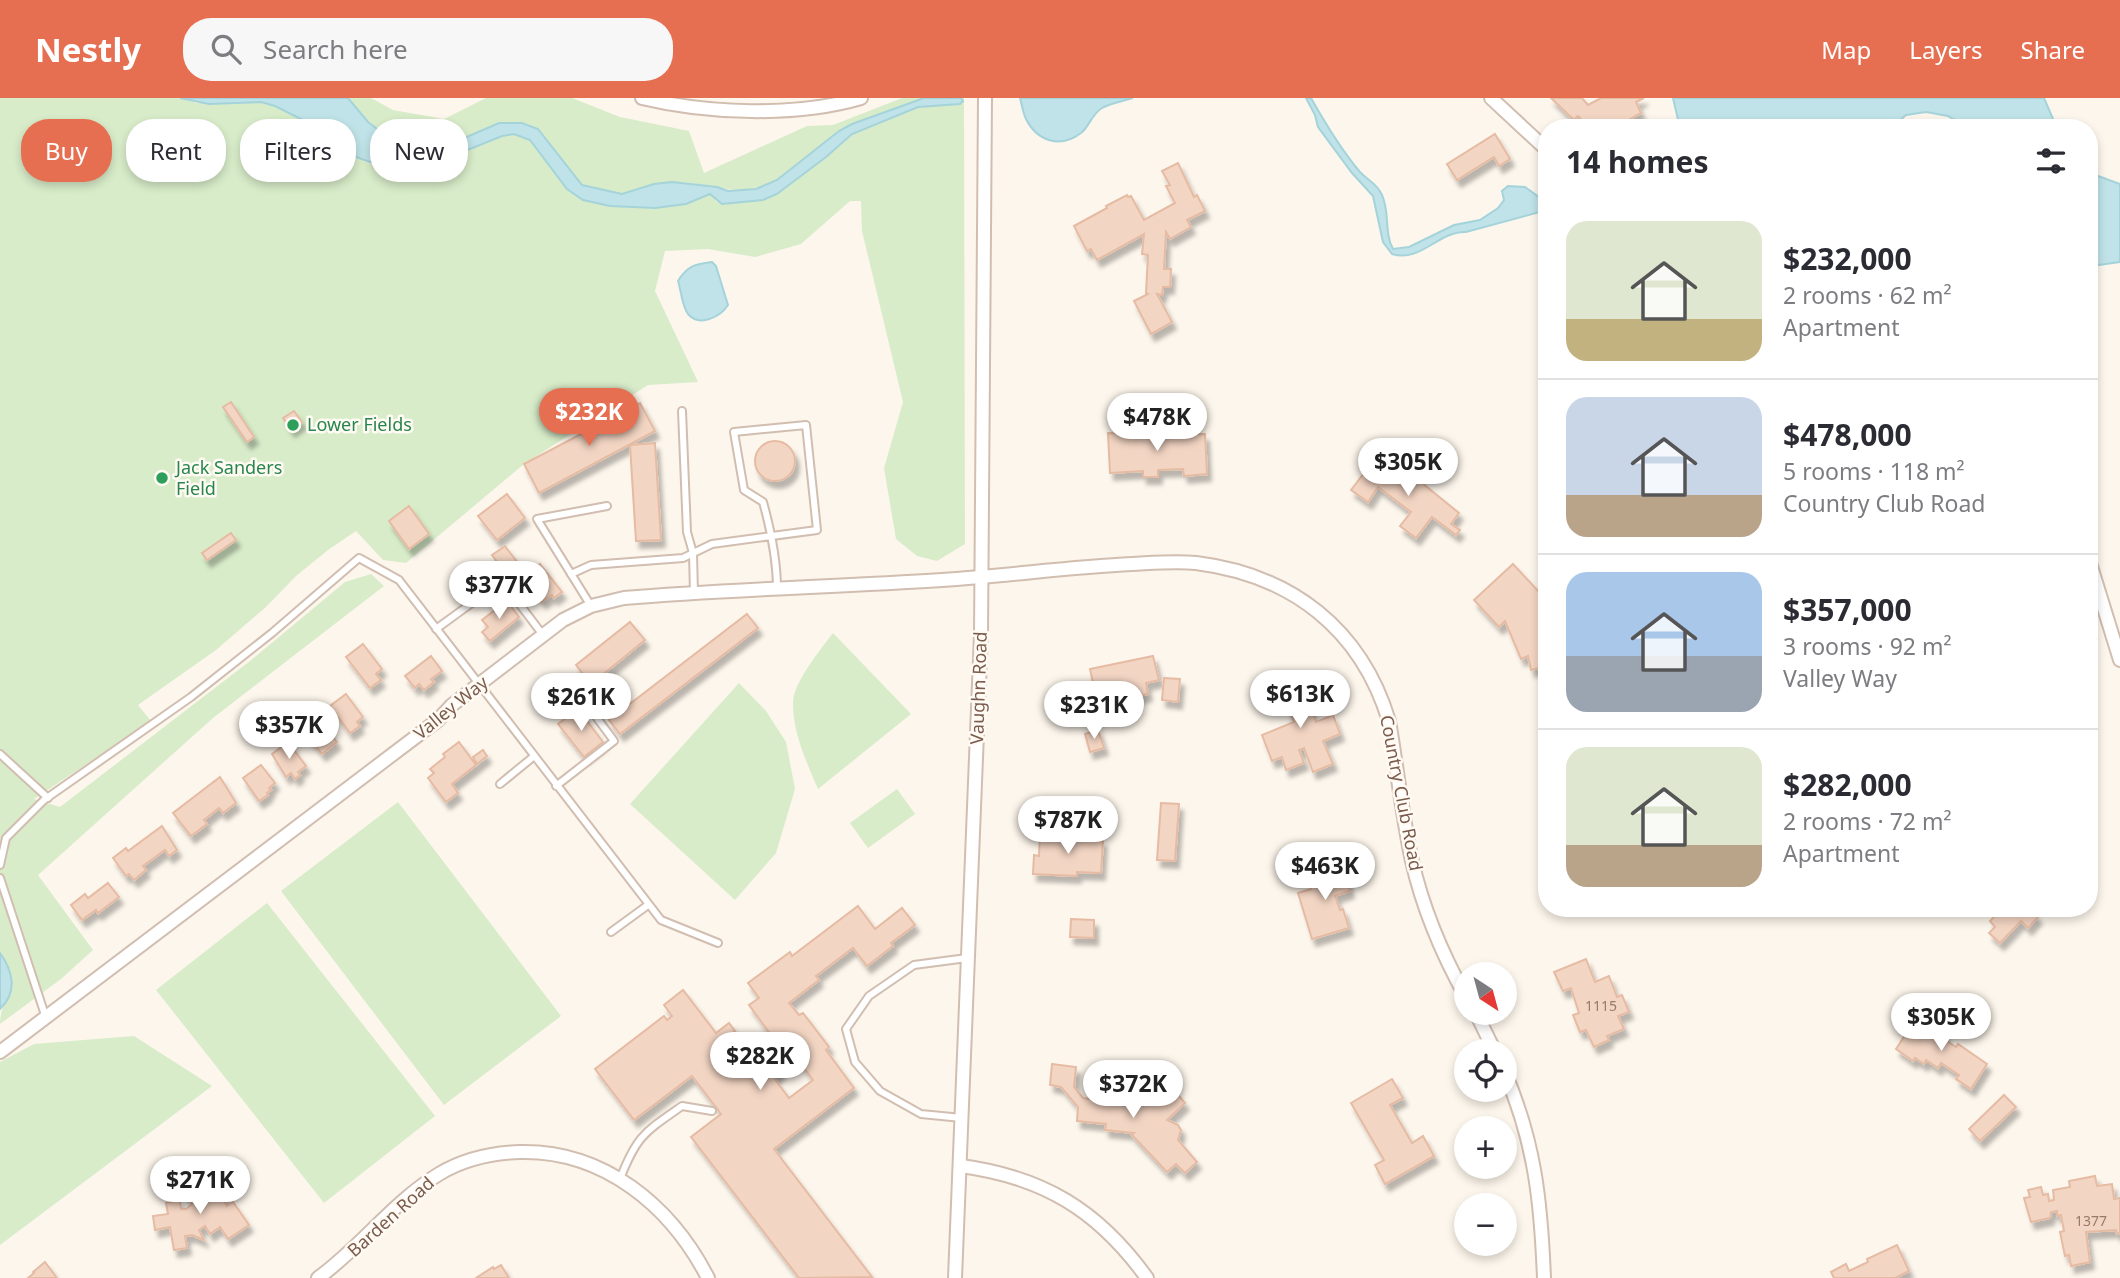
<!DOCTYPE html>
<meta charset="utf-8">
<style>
body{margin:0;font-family:"Noto Sans",sans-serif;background:#f7f7f7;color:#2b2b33;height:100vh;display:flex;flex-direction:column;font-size:26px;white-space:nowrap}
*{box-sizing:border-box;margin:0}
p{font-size:23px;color:#7c7c81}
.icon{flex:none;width:38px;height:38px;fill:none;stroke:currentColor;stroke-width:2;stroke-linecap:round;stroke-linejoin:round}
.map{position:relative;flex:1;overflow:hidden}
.drawer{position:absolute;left:1538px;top:21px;width:560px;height:798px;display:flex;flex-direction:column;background:#fff;border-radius:28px;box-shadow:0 4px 10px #0003}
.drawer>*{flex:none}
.hud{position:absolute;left:21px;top:21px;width:665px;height:63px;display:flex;gap:14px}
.needle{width:46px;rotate:144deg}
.tools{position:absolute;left:1454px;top:864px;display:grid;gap:14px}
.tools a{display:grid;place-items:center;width:63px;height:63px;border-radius:50%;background:#fff;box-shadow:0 4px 10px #0003;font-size:35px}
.price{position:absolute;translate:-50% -60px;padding:0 16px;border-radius:24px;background:#fff;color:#222;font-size:23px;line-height:46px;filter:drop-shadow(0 2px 4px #0008)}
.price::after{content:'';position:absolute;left:50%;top:42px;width:21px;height:16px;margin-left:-10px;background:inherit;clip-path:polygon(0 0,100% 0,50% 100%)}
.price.on{background:#e76f51;color:#fff}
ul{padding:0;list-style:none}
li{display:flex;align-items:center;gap:21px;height:175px;padding:0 28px}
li+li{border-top:2px solid #e1e1e2}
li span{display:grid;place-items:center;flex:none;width:196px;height:140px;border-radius:21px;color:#555}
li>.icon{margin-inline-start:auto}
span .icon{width:84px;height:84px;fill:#fffc;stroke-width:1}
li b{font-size:30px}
h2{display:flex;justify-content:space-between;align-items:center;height:84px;padding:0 28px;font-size:30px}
.tag{padding:0 24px;border-radius:28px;background:#fff;box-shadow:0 4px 10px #0003;font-size:24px;line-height:63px}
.tag.on{background:#e76f51;color:#fff}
header{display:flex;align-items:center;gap:42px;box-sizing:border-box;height:98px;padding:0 35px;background:#e76f51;color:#fff}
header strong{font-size:33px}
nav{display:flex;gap:38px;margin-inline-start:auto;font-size:24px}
.search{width:490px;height:63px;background:#f7f7f7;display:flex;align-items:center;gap:18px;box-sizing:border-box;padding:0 24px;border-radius:28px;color:#7c7c81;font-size:26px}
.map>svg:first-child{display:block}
.green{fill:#d8ecc9}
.water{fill:#bfe3e8;stroke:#a5d3da;stroke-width:2}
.building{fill:#f3d5c3;stroke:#e6bba3;stroke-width:2;filter:url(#shadow)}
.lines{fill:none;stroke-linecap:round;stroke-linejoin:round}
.service-casing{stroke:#d1beb0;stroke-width:10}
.minor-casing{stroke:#d1beb0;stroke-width:16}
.service{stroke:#fff;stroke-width:6}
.minor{stroke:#fff;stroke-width:12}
.leisure-dot{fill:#2e9e5b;stroke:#fffaf3;stroke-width:2.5}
.labels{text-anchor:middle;stroke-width:5;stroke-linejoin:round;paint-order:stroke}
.number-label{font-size:14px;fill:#987a6a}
.leisure-label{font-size:18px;fill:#27864d;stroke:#fffaf3;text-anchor:start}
.street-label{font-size:18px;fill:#7a5c4d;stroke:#fffaf3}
</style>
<header>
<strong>Nestly</strong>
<div class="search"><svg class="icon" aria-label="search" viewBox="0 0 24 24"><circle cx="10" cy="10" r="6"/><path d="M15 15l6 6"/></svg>Search here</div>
<nav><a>Map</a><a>Layers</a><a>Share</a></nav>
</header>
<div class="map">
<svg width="2120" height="1180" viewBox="0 0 2120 1180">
<defs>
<filter id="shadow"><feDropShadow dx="4" dy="7" stdDeviation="2" flood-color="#0004"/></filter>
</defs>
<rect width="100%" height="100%" fill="#fdf6ec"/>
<g class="green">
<path d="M 0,0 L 180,0 L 197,5 L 262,4 L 275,8 L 309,25 L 351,57 L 370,66 L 424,63 L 460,55 L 502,38 L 514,36 L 530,42 L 567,91 L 583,102 L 610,108 L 655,110 L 686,106 L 711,96 L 717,104 L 790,86 L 826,59 L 852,36 L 918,9 L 960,6 L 963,3 L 961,0 L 964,0 L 965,446 L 937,463 L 917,458 L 896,441 L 884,370 L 903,304 L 862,133 L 861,103 L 850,103 L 801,146 L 755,159 L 708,151 L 665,153 L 655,193 L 698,284 L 648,287 L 524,366 L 406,465 L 383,462 L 356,433 L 328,452 L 296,478 L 266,509 L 216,552 L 138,607 L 151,623 L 34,701 L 60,709 L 250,563 L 345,484 L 371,476 L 384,488 L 213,620 L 38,777 L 93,852 L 61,881 L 0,926 C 0,895 27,891 0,855 Z"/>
<path d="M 348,0 L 371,0 L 393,12 L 444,21 L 486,0 L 572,0 L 620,19 L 689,33 L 704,75 L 807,28 L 833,27 L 902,0 L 924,0 L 852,26 L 839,33 L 777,82 C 740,102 712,85 674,84 C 655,84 640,94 622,96 C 614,96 604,93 596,91 C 590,90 586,90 581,86 C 558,70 553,33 524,25 C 507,21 493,30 478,35 C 463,40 447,47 432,48 C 397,51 366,27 348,0 Z"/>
<path d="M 833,535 L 911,616 L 818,691 C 807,665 793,636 793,606 C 792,586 821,551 833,535 Z"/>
<polygon points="739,585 766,613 786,644 795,691 776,755 735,802 630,706"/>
<polygon points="897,691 915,716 868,750 850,725"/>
<polygon points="398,704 561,918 444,1007 281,793"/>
<polygon points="267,805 435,1018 324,1105 156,892"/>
<polygon points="134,938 212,988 0,1147 0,964 34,946"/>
</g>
<g class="water">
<polygon points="180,0 348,0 368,24 385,37 407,46 431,48 462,41 499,25 522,25 538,31 582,87 622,96 654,86 672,84 717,89 728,93 756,91 777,82 839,33 852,26 924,0 961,0 963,3 960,6 918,9 852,36 826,59 777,96 763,102 722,106 710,96 686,106 655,110 610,108 583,102 567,91 530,42 514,36 502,38 460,55 424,63 375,66 351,57 309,25 275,8 261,4 209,6"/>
<path d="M 1020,0 L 1133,0 C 1123,3 1111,5 1102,10 C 1092,16 1089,29 1081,35 C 1060,51 1037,43 1026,21 C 1023,15 1022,7 1020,0 Z"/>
<path d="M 1306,0 L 1311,0 C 1324,23 1343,54 1360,74 C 1368,83 1376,84 1382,97 C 1390,114 1384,135 1393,151 L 1409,149 L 1454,127 L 1480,122 L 1498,110 L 1504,102 L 1502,93 L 1508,88 L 1525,89 L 1539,99 L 1547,95 L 1547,112 L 1466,134 C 1438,133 1421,165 1392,156 L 1383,144 L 1373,98 L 1352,75 L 1318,29 L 1315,17 Z"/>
<polygon points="1673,0 2044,0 2057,30 1967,30 1948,18 1926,14 1906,17 1891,30 1680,30"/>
<polygon points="2090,75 2120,86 2120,164 2099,167 2090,165"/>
<path d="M 712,164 L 716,168 L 728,207 C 721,218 700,230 688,216 C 682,208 681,192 678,183 C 687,168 695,166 712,164 Z"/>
<path d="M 0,855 C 13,873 18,894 0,911 Z"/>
</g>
<g class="building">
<polygon points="1551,0 1582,0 1588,7 1601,0 1644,0 1636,4 1641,15 1625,24 1628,30 1601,30 1598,25 1590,30 1578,18 1574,22"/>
<polygon points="1495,36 1510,61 1499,68 1494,59 1457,82 1447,66"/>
<polygon points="1178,65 1194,99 1197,97 1205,113 1187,122 1191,129 1170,141 1166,134 1164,171 1171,171 1170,189 1163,189 1162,197 1157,196 1172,224 1151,236 1134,203 1148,196 1146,195 1148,157 1142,156 1144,136 1097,162 1091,151 1087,153 1074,128 1107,110 1106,108 1127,97 1128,99 1131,98 1144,122 1175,105 1166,88 1170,87 1162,73"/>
<polygon points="231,304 254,339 247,344 223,309"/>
<polygon points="640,305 655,333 539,395 524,366"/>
<polygon points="294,313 302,324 291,332 283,320"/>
<polygon points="1142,328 1152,328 1157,337 1205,336 1207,376 1184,378 1183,371 1158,372 1158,379 1143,379 1143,373 1110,375 1108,335 1138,336"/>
<circle cx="775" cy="363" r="20"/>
<polygon points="655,345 661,442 636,443 630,347"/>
<polygon points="1395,363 1459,415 1451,426 1460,432 1456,437 1432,419 1416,440 1400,428 1411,414 1378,389 1368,404 1351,392 1371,366 1385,376"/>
<polygon points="507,396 525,420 497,442 478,418"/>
<polygon points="409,408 429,436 409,451 389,423"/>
<polygon points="231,435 236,442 207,462 202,455"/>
<polygon points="505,448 524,473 511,483 492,457"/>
<polygon points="540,466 562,494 554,500 552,497 542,504 523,479"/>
<polygon points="1513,466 1538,493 1547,486 1547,511 1540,517 1547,534 1547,568 1531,572 1528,558 1521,561 1505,523 1499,529 1474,502"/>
<polygon points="507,503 519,519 490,543 482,534 488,529 482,522"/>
<polygon points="747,516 758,530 620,636 609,622"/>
<polygon points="630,524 645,542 591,586 576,567"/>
<polygon points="363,546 382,571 376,576 381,582 370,590 346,559"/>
<polygon points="431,558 442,573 431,581 434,584 424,592 419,586 415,590 405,578"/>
<polygon points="1153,558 1159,582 1146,585 1148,596 1118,603 1116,594 1096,598 1090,571"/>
<polygon points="1291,575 1292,578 1297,576 1316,624 1333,617 1340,636 1323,643 1333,666 1313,674 1304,650 1299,652 1304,665 1286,672 1282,659 1272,663 1262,637 1294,624 1276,581"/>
<polygon points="1164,580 1180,581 1178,604 1162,602"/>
<polygon points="346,596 363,619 357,624 360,628 350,635 330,608"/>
<polygon points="578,611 603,644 584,659 558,626"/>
<polygon points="315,616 337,644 322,656 300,628"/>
<polygon points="1098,632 1104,650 1090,654 1085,636"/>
<polygon points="288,644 306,668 298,674 300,677 295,681 291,675 286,679 272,656"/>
<polygon points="459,644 476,667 452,686 458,695 446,704 428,680 434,675 430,671 445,659 443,656"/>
<polygon points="483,652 487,658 477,666 473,659"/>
<polygon points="261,667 275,685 269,690 271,692 267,695 268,697 259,703 243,680"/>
<polygon points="220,679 236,705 223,715 219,710 204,722 207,726 191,738 173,715"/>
<polygon points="1161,705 1179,706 1175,763 1157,762"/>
<polygon points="162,728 177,752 169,758 165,752 143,768 146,772 134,782 129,776 126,778 113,760 126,750 128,753"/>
<polygon points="1040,737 1057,738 1056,740 1103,742 1101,775 1077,774 1077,778 1033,776 1034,757 1039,758"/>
<polygon points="1343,767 1350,793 1335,798 1340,812 1343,811 1349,830 1312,841 1298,795 1311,791 1307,778"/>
<polygon points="108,785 119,799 98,815 96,812 82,822 71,807 85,796 88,800"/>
<polygon points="858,808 875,831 902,810 915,827 891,845 893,848 867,868 853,850 816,878 819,882 789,905 799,917 803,915 829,949 826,952 854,990 774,1051 872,1179 799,1180 691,1039 721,1016 692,978 634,1022 595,971 664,918 667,922 672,918 664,907 683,892 716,935 729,925 735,933 728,938 742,958 738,961 741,966 762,950 781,974 774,980 789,1000 813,982 782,941 777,945 749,907 759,900 748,885 790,854 792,858"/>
<polygon points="2002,810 2033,810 2031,812 2038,819 2028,830 2021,823 2000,845 1989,835 1995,829 1990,823"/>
<polygon points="1071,821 1094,822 1094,840 1070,839"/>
<polygon points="1586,861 1595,884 1609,878 1617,899 1622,897 1629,914 1618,918 1624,931 1607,938 1609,942 1594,949 1586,932 1580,934 1573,917 1579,915 1571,890 1563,893 1554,874"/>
<polygon points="1915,922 1929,932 1932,928 1944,936 1942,940 1956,949 1958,946 1987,966 1971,991 1956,981 1959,977 1941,965 1938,970 1926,962 1924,966 1915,960 1913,963 1896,951"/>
<polygon points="1052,966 1076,969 1074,989 1083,1000 1124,1006 1124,1003 1146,1005 1159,994 1164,999 1173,991 1185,1005 1167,1022 1178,1027 1181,1032 1178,1042 1197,1064 1185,1075 1176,1066 1167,1074 1132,1037 1134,1035 1105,1032 1106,1026 1077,1023 1078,1009 1061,989 1050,987"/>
<polygon points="1392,981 1403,1000 1390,1007 1412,1045 1423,1038 1434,1058 1385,1086 1375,1067 1384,1062 1351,1005"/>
<polygon points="2004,997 2016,1009 1980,1043 1969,1031"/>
<polygon points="2095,1078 2097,1088 2112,1086 2114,1101 2120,1100 2120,1135 2117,1136 2116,1132 2086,1134 2090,1164 2071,1168 2069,1157 2065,1158 2060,1134 2064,1133 2061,1117 2057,1118 2057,1113 2051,1114 2050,1120 2031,1124 2024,1100 2030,1099 2028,1092 2041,1089 2043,1097 2048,1096 2049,1103 2054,1102 2053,1092 2070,1089 2069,1083"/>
<polygon points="199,1081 208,1095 219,1088 227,1101 224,1103 227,1108 233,1104 249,1127 228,1141 220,1129 210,1136 205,1128 199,1132 204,1142 192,1137 185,1138 187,1150 174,1152 170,1129 155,1132 153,1118 168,1116 166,1105 180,1102 181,1111 186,1111 192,1106 182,1092"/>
<polygon points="1897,1147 1909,1173 1895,1180 1834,1180 1831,1174 1846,1166 1849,1173 1868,1164 1867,1161"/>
<polygon points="45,1164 57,1180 28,1180 34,1175 33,1174"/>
<polygon points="501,1167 509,1180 476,1180 493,1169 494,1171"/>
</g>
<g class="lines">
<defs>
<g id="service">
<polyline points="682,313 687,434 693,455 694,496"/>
<path d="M 571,476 L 591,467 L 683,460 L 712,446 L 817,432 L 806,327 L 734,334 L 744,392 L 763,404 C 771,433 777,461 777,491"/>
<polyline points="591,508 537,421 607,408"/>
<polyline points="436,531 502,483 543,537"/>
<polyline points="0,656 48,700"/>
<polyline points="500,686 533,659"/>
<polyline points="556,688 614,643 597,620 608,612"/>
<polyline points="0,767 6,740 44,702 191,599 272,535 359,460 399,482 661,822 718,845"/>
<polyline points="0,780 46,920"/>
<polyline points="611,834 648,807"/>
<polyline points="962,1020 921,1016 880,993 855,964 846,931 869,898 914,867 967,860"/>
<path d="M 620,1081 C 637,1037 645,1034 682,1008 L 712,1013"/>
</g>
<g id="minor">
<path d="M 642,0 C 708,16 796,19 861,0"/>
<polyline points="1491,0 1547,52"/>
<polyline points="2090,465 2120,562"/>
<polyline points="1476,915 1495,954"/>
<path d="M 0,954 L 401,650 L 438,622 L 452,607 L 563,522 L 591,508 L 624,500 C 729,491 836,489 942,482 C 1006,478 1068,469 1132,466 C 1153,465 1175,463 1196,465 C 1292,477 1361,531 1389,623 C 1397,669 1402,717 1412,763 C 1423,811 1442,856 1466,899"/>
<path d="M 1505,975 C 1535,1045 1541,1104 1544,1180"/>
<path d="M 961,1068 C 1043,1079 1098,1112 1147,1180"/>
<path d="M 318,1180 C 361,1149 393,1104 439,1076 C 464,1061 491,1055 520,1054 C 604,1052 671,1108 708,1180"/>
<polyline points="955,1180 981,536 985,0"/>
</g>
</defs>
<use href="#service" class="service-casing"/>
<use href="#minor" class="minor-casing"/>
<use href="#service" class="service"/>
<use href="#minor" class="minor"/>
</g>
<g class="leisure-dot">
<circle cx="293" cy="327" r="7"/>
<circle cx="162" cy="380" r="7"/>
</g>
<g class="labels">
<g class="number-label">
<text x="1601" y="913">1115</text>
<text x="2091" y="1128">1377</text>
</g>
<g class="leisure-label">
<text x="307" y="333">Lower Fields</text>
<text x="176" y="376">Jack Sanders<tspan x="176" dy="21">Field</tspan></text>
</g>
<g class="street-label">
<text transform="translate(979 590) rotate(-88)" y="6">Vaughn Road</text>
<text transform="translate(451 610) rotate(-39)" y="6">Valley Way</text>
<text transform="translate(1401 695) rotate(79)" y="6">Country Club Road</text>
<text transform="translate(391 1119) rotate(-42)" y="6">Barden Road</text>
</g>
</g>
</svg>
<div class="tools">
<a><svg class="needle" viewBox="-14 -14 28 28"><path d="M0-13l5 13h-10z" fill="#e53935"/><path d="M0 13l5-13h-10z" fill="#7c7c81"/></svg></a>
<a><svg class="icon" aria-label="locate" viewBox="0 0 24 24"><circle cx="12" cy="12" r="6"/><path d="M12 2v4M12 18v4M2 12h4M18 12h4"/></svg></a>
<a>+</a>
<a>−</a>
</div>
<b class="price on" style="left:589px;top:350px">$232K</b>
<b class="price" style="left:1157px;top:355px">$478K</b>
<b class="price" style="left:1408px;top:400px">$305K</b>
<b class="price" style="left:499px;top:523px">$377K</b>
<b class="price" style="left:1300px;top:632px">$613K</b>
<b class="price" style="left:581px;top:635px">$261K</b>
<b class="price" style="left:1094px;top:643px">$231K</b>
<b class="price" style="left:289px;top:663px">$357K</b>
<b class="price" style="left:1068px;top:758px">$787K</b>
<b class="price" style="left:1325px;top:804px">$463K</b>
<b class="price" style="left:1941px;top:955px">$305K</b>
<b class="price" style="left:760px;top:994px">$282K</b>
<b class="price" style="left:1133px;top:1022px">$372K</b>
<b class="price" style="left:200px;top:1118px">$271K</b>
<div class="hud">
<a class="tag on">Buy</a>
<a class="tag">Rent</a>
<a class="tag">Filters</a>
<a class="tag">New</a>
</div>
<section class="drawer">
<h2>14 homes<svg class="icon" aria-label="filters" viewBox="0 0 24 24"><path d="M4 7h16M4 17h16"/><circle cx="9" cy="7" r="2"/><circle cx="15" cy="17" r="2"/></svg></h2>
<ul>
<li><span style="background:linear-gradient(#dfe7d0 70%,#c2b280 0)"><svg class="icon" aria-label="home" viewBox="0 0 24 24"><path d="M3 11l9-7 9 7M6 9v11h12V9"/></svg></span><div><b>$232,000</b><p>2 rooms · 62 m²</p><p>Apartment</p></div></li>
<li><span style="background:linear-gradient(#c9d6e8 70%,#b9a48a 0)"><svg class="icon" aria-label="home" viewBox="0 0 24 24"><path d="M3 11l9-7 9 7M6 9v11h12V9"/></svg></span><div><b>$478,000</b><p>5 rooms · 118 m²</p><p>Country Club Road</p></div></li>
<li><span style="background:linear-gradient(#a9c7e8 60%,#9aa5b1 0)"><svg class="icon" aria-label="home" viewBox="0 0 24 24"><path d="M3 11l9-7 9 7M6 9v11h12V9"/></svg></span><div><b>$357,000</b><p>3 rooms · 92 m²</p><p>Valley Way</p></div></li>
<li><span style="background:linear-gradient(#dfe7d0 70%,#b9a48a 0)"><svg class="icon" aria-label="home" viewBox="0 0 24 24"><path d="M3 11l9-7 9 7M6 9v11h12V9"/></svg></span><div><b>$282,000</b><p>2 rooms · 72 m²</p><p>Apartment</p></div></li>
</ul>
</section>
</div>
